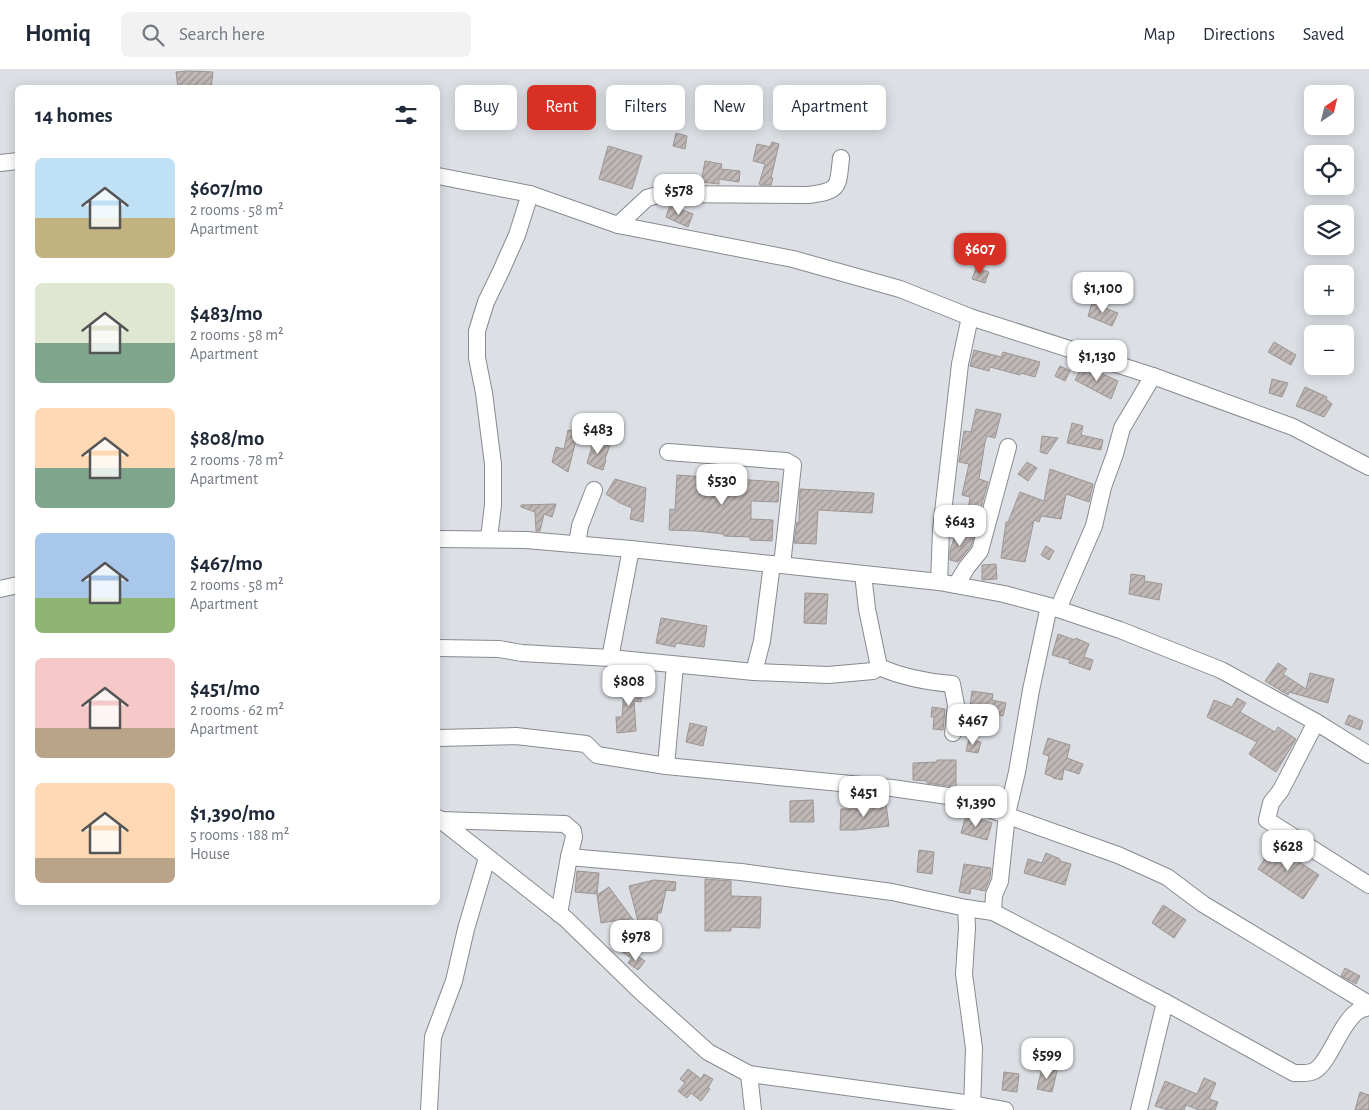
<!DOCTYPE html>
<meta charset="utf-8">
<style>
body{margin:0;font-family:"Alegreya Sans",sans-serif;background:#f2f2f3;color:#1f2937;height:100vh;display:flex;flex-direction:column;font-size:19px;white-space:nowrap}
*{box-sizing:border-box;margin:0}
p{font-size:16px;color:#747a83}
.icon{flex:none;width:28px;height:28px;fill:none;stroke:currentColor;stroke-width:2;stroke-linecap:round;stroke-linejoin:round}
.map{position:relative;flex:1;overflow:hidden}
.sheet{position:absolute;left:15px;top:15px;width:425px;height:820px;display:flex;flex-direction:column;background:#fff;border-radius:8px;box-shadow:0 2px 12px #0003}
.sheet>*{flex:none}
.guide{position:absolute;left:455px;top:15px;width:475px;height:45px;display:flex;gap:10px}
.needle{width:32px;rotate:35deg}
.controls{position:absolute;left:1304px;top:15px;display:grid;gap:10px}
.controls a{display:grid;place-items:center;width:50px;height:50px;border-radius:8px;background:#fff;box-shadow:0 2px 12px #0003;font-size:25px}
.price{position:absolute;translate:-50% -42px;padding:0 11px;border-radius:10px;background:#fff;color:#222;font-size:16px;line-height:32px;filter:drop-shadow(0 1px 2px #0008)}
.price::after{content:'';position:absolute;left:50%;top:30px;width:15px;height:11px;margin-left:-8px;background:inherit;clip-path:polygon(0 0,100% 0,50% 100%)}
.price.on{background:#d93025;color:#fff}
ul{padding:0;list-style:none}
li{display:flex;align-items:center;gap:15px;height:125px;padding:0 20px}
li span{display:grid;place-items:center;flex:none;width:140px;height:100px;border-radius:8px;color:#555}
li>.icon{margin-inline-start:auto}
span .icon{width:60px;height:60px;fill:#fffc;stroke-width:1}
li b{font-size:21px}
h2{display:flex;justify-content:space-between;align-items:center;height:60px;padding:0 20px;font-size:21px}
.chip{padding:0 18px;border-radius:8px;background:#fff;box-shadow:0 2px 12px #0003;font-size:18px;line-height:45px}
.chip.on{background:#d93025;color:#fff}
header{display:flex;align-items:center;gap:30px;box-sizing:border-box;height:70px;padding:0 25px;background:#fff;border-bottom:1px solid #e0e1e3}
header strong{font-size:24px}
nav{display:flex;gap:28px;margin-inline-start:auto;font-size:18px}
.search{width:350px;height:45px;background:#f2f2f3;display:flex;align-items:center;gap:12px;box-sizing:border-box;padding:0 18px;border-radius:8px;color:#747a83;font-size:19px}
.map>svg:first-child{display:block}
.building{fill:url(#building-hatch);stroke:#9c9594}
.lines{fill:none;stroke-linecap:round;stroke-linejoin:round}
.minor-casing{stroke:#878a8f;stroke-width:18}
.minor{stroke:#fff;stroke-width:16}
</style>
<header>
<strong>Homiq</strong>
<div class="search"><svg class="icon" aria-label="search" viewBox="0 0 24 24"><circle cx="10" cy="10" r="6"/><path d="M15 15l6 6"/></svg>Search here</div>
<nav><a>Map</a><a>Directions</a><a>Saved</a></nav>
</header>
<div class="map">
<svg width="1369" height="1040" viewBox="0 0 1369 1040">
<defs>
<pattern id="building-hatch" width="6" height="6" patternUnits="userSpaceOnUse" patternTransform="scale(1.25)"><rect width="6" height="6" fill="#bfb8b6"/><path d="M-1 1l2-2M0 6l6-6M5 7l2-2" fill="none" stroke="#9c9695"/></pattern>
</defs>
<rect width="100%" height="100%" fill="#dcdfe4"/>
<g class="building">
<polygon points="188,1 213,2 211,18 178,18 176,2"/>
<polygon points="676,63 687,66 685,79 673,76"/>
<polygon points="772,72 779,74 771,108 773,108 771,115 761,115 759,114 765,94 753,91 757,74 770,77"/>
<polygon points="608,76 642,86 632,119 599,109"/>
<polygon points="705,91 722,94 721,99 740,101 739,112 719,109 719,114 701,112"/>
<polygon points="670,135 693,144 688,157 666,147"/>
<polygon points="976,198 989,202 985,213 972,209"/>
<polygon points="1092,233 1118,243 1112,256 1088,246"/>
<polygon points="1274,272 1296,285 1291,295 1268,282"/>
<polygon points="974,280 1001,287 1003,282 1040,292 1035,307 1021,303 1020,305 990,297 989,301 970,296"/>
<polygon points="1083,295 1118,311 1111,329 1075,310"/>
<polygon points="1060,296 1070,301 1065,311 1055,306"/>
<polygon points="1272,309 1288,313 1282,327 1269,323"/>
<polygon points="1305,317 1327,327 1326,329 1332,334 1324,347 1296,336"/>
<polygon points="976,339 1001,344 995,368 987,366 985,372 979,409 988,412 977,452 978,441 968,440 970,427 962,425 969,394 959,392 964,361 971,362"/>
<polygon points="1072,353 1083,356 1081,365 1103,370 1101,380 1067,373"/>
<polygon points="568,360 578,362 568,402 552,392 556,377 564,379"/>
<polygon points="1042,366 1058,368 1047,384 1040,382"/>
<polygon points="594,370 610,375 605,389 606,390 603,400 594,397 587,393"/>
<polygon points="1027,392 1037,398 1028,411 1018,404"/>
<polygon points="1050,399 1093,414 1089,432 1066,424 1061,449 1041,446 1039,452 1034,450 1025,492 1001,488 1006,452 1008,452 1020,422 1044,431"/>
<polygon points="677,405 779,412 778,432 751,431 751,449 773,450 772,471 750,470 750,467 724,466 724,464 697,461 669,460 670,439 675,440"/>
<polygon points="615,409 646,418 643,452 630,449 632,438 620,433 606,424"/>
<polygon points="800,419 874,423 872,443 818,440 816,474 794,473 797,452 799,452"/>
<polygon points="556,434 552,447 544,444 540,461 536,461 535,442 521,437 521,435"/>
<polygon points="956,463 974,467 971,476 958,492 950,490 950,480"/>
<polygon points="1046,476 1054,481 1049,490 1041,485"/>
<polygon points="996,494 997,509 982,510 982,495"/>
<polygon points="1131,504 1145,506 1144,511 1162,514 1159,530 1129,524"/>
<polygon points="805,523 828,524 826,554 804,553"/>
<polygon points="661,548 707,556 704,577 676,573 675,577 656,573"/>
<polygon points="1058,564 1075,570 1076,568 1089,574 1084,587 1093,590 1090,600 1069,593 1070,590 1052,585"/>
<polygon points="1278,593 1287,599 1283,604 1306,619 1310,603 1334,609 1328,633 1289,622 1288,625 1265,611"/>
<polygon points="625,610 642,611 641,632 634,631 636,661 617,663 616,647 622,647"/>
<polygon points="972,621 993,624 992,630 1006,633 1003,646 982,641 982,654 975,654 974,665 963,663 965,643 969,643"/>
<polygon points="1237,628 1246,633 1240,642 1275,662 1278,657 1296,669 1276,702 1249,684 1257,672 1207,647 1214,630 1232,637"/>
<polygon points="932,637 945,639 943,660 933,659 934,647 931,647"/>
<polygon points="1349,645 1363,651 1360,660 1345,654"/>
<polygon points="690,653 707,657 703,676 686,672"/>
<polygon points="1048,668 1070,675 1067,688 1083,694 1079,704 1064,699 1062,710 1053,708 1053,707 1045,704 1049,686 1043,684"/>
<polygon points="969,669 981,672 978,683 966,681"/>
<polygon points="937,690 956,690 956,717 927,713 927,711 913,710 913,693 937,692"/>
<polygon points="813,730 814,752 790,752 790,731"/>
<polygon points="886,734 889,756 855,760 840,760 841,739 867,739 867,737"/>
<polygon points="966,745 992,753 987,770 961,763"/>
<polygon points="1274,775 1319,805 1303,829 1258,799"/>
<polygon points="919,780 934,782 932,804 917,802"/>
<polygon points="1046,783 1060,789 1060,791 1071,794 1065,815 1024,803 1028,789 1042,793"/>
<polygon points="964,794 991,798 990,808 985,821 971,818 970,824 959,822"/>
<polygon points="577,801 599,803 597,824 575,822"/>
<polygon points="705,809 731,811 731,826 761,827 760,858 731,857 731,861 705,861"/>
<polygon points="654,810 676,812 675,821 666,820 661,843 658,843 655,864 622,859 625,849 601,853 597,825 609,817 640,859 629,816"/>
<polygon points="1163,835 1186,850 1174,868 1152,853"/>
<polygon points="626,869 639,876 631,888 619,880"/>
<polygon points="634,884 645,891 638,900 628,893"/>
<polygon points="1345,898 1360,906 1356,914 1341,906"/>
<polygon points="1042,998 1057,1001 1052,1022 1037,1019"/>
<polygon points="688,999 701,1009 704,1004 713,1009 708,1018 710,1019 701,1031 691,1023 687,1028 678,1021 685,1013 680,1009"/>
<polygon points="1004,1002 1019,1004 1017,1022 1002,1020"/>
<polygon points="1204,1008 1216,1013 1209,1029 1218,1032 1215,1040 1199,1040 1186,1035 1184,1040 1168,1040 1155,1036 1165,1011 1197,1024"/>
<polygon points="1360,1022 1369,1025 1369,1040 1355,1040"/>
</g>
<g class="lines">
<defs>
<g id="minor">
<polyline points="0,93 18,91"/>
<polyline points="438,106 530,124 618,155 793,189 900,219 970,247 1153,306 1293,357 1369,397"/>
<path d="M 618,155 L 647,128 L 661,124 L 809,125 C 840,121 838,117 841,88"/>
<polyline points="668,382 786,391 793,395 782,495"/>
<polyline points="489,468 493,435 493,394 484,323 477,288 477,261 486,232 501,201 517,165 530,124"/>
<polyline points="438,469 526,470 631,479 939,512 1004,524 1049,536 1120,560 1221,600 1316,652 1369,685"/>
<polyline points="577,474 580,456 594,420"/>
<polyline points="939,512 941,460 960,294 970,247"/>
<polyline points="956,515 967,497 980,481 1008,377"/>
<polyline points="0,519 18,515"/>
<polyline points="1058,539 1094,456 1103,417 1115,384 1122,358 1153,306"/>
<polyline points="438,578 499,579 522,583 610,588 754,602 828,605 873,601 879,597 867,539 863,504"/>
<polyline points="610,588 631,479"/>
<path d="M 879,597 C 902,607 927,612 952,614 L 956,635 L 953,663"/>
<polyline points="754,602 762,571 772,494"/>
<polyline points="1316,652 1281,720 1271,733 1267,750 1369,815"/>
<polyline points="438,668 516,666 586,674 597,685 666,696 892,718 955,727 1118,785 1167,807 1203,834 1369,934"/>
<polyline points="666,696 675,595"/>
<polyline points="438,748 566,849 639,920 708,982 749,1004 972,1034 1005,1040"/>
<polyline points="440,750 565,754 573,761 574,767 569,787 559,844"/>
<path d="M 569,787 L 741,802 L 892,822 L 966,838 L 993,842 L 1165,932 L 1294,1003 C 1301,1003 1308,1004 1314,1001 C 1329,994 1340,953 1358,941 C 1361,939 1366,938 1369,937"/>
<polyline points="966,838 967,858 964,904 974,978 972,1040"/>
<polyline points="993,842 994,825 1000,811 1007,744 1017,702 1031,620 1049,536"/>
<polyline points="749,1004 753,1040"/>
<polyline points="429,1040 433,967 454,911 466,859 487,788"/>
<polyline points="1139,1040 1165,932"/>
</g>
</defs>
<use href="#minor" class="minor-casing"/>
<use href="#minor" class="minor"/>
</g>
</svg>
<div class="controls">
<a><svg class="needle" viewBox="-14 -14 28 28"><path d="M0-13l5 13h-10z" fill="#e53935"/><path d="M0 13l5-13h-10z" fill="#747a83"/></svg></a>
<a><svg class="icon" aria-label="locate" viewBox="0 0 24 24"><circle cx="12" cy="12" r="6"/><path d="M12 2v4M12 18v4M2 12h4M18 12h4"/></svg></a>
<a><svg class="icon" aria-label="layers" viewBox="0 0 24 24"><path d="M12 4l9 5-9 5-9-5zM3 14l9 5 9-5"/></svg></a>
<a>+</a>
<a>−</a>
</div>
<b class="price" style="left:679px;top:146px">$578</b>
<b class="price on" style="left:980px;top:205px">$607</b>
<b class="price" style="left:1103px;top:244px">$1,100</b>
<b class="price" style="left:1097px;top:312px">$1,130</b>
<b class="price" style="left:598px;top:385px">$483</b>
<b class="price" style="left:722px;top:436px">$530</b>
<b class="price" style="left:960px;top:477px">$643</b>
<b class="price" style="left:629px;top:637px">$808</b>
<b class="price" style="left:973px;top:676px">$467</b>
<b class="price" style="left:864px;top:748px">$451</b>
<b class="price" style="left:976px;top:758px">$1,390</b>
<b class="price" style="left:1288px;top:802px">$628</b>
<b class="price" style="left:636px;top:892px">$978</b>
<b class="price" style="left:1047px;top:1010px">$599</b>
<div class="guide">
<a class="chip">Buy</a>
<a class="chip on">Rent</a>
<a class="chip">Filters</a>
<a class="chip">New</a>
<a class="chip">Apartment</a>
</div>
<section class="sheet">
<h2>14 homes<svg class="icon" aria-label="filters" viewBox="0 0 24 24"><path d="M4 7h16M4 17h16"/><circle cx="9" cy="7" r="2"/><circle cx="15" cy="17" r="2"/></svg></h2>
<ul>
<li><span style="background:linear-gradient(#bfe0f5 60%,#c2b280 0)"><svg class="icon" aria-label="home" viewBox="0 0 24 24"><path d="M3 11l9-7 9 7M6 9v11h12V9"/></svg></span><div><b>$607/mo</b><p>2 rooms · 58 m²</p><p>Apartment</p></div></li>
<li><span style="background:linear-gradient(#dfe7d0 60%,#7fa58c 0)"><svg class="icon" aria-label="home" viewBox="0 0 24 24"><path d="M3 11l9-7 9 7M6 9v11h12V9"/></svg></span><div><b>$483/mo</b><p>2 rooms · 58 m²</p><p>Apartment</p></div></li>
<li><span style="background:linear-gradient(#ffd9b3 60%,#7fa58c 0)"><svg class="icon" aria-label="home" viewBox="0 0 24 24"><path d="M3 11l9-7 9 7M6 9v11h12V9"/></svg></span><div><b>$808/mo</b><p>2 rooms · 78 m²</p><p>Apartment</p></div></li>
<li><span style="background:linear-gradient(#a9c7e8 65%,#8fb573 0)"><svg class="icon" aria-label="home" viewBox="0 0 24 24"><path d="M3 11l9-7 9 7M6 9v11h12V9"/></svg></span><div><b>$467/mo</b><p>2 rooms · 58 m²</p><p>Apartment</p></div></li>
<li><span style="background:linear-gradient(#f6c9c9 70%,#b9a48a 0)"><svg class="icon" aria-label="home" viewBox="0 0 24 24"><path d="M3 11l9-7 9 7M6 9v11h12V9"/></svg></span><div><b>$451/mo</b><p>2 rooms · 62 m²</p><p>Apartment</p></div></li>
<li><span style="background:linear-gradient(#ffd9b3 75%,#b9a48a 0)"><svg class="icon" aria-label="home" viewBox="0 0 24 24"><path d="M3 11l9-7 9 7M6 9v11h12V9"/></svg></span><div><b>$1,390/mo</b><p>5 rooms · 188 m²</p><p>House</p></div></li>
</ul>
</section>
</div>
